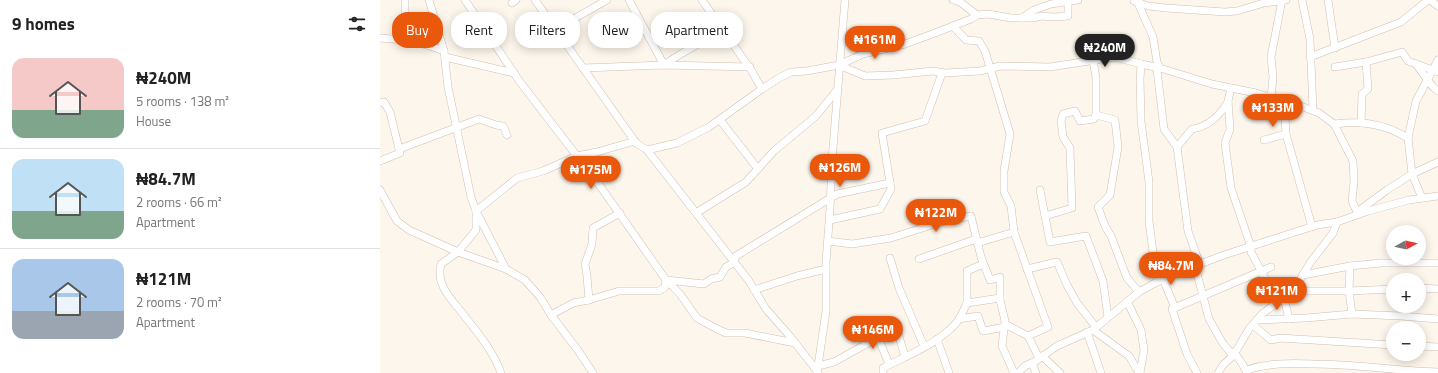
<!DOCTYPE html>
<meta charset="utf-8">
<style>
body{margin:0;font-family:"Titillium Web",sans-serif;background:#f2f2f2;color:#222;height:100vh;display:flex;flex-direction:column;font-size:15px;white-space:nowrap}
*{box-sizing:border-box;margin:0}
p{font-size:13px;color:#767676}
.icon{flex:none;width:22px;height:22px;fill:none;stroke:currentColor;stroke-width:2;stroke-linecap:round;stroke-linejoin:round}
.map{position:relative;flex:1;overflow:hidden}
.details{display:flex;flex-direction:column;background:#fff;width:380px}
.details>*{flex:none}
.top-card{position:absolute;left:12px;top:12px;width:380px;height:36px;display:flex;gap:8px}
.needle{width:26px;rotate:82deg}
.buttons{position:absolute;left:1006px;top:225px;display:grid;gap:8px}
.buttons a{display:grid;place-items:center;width:40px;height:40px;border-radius:50%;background:#fff;box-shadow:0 2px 10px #0003;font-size:20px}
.price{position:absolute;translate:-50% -34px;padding:0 9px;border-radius:14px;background:#ea580c;color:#fff;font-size:13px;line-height:26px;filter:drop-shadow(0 1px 2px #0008)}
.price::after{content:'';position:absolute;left:50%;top:24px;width:12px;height:9px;margin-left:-6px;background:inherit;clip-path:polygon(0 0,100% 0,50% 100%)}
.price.active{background:#222;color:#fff}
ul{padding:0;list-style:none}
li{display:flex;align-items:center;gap:12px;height:100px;padding:0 12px}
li+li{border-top:1px solid #e0e0e0}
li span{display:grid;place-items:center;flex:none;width:112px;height:80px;border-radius:12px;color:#555}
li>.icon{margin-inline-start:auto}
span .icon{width:48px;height:48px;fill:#fffc;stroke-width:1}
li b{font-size:17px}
h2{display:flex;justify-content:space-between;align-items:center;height:48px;padding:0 12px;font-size:17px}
.tag{padding:0 14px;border-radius:16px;background:#fff;box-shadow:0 2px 10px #0003;font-size:14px;line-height:36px}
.tag.active{background:#ea580c;color:#fff}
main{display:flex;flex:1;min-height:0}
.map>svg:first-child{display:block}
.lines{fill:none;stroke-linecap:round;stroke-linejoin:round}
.minor-casing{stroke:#d1beb0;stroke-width:8}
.minor{stroke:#fff;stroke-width:7}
</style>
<main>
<section class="details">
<h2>9 homes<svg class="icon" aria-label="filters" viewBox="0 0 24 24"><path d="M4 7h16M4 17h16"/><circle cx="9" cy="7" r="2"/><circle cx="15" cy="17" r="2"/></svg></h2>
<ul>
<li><span style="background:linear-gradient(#f6c9c9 65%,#7fa58c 0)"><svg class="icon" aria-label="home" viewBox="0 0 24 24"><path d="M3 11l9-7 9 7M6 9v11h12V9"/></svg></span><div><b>₦240M</b><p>5 rooms · 138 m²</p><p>House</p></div></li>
<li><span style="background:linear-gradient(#bfe0f5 65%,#7fa58c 0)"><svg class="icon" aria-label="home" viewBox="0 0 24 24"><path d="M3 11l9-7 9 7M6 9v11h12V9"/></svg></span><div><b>₦84.7M</b><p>2 rooms · 66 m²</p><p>Apartment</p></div></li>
<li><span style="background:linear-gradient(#a9c7e8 65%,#9aa5b1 0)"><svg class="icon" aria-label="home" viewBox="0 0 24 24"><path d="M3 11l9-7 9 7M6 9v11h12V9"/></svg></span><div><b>₦121M</b><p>2 rooms · 70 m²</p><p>Apartment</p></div></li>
</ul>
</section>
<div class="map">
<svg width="1058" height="373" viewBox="0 0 1058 373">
<rect width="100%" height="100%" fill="#fdf6ec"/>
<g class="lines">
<defs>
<g id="minor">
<polyline points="25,0 25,40"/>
<polyline points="49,0 64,51 68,87 91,197 96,211 126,269"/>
<polyline points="85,0 140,82 220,186 286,280 285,287 279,291 239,291 209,300 193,303 171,315"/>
<polyline points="155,0 256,143 267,150 369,281 386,309 408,334 438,372"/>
<path d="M 249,0 L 284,65 C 303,51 324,42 343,30"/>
<polyline points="573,0 580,2 597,15 608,14 631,18 653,18 661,16 674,17 688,16 688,1"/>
<polyline points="922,0 930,39 933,110"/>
<polyline points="948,0 955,48"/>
<polyline points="1050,0 1058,6"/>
<polyline points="754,1 768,6 786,8 845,12 857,11 884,3 906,0"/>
<path d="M 757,1 L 773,37 L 777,62 L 780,68 L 832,84 L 876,93 L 918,105 L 939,113 L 954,124 C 982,121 1003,123 1028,138"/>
<polyline points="132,3 136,0"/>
<polyline points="642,18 654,10 671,4 698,0"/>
<polyline points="573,26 586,40 599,41 605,51 630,134 624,171 624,192 631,206 634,232 668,327 648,336 659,358"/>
<polyline points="176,29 227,0"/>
<polyline points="0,38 25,40 47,45 64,51"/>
<polyline points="65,57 134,73"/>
<polyline points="930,57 1021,22 1048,0"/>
<polyline points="713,60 716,78 716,115 735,120 738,147 730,195 718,207 725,226 731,236 747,278 759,292"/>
<polyline points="761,64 780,68 777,70 784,129 797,147 808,231 820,265"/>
<polyline points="1036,64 1053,87 1058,91"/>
<polyline points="459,65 485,76 513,75 553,71 565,73 600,71 620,66 670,67 735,57 761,64 760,79 761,121 769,182 769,221 773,252 783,279 795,308"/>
<polyline points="955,67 986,62 1022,52 1028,61 1058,72"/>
<polyline points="203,68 284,65 370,67"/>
<polyline points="851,88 848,101 850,129 845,143 851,188 871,247 871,252 896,299 900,301"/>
<polyline points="382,89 399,78 411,72 427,71 459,65 483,54 525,44 555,33 591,19 597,15"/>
<polyline points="891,98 893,77 891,57 902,0"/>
<polyline points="904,102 906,134 932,227"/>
<polyline points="0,103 4,102 10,112 19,149"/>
<polyline points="340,120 378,169"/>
<polyline points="981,123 982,94 988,89 986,62"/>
<polyline points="954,124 973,161 974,182 972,201 978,214"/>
<polyline points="884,140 906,134"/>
<path d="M 797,147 L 812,129 C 828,127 840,115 848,102"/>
<polyline points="267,150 297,143 329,127 382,89 371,70 322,0"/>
<polyline points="0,161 20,153 19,149 22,148 99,119 116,125 123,126 127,135"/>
<polyline points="0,190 17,221 29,230 78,252 126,269 145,280 160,297 171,315 197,349 213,373"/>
<polyline points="660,190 670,242 706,236 723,281 728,317"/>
<polyline points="1042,198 1032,174 1028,138 1036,101 1058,60"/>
<polyline points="316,213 366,182 394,151 436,116 457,90"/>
<polyline points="978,214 981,209 1007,190 1032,174 1058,162"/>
<polyline points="665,216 692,208 690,148 683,137 681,121 683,114 695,111 700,121 714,119 716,115"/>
<polyline points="450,220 500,209 511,189 502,133 545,121 562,73"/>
<polyline points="448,241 472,244 511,238 561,222 591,216 601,257 610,280 620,277 620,300 625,321 622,346 634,373"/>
<polyline points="597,243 634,232"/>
<polyline points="510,258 519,288 544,346"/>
<polyline points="539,259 596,239"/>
<polyline points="815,266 829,319 842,342 853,356"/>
<polyline points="970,266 1001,263 1058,263"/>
<polyline points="647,269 677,262 687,285 697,303 716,327"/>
<polyline points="923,275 970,266 969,291 972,314"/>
<polyline points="1039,288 1058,289"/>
<polyline points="374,290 417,276 446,269"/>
<polyline points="913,291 969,291 1013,289"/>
<polyline points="904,298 909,319"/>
<polyline points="209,300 207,276 205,264 212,244 213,228 240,213"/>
<polyline points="747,301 761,330 764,350 760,373"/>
<polyline points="587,303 587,271 603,264"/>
<polyline points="579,319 598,316 603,331 625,327"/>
<polyline points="877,320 926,318 972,314 1021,316 1058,319"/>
<polyline points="625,324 648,336"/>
<polyline points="873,325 891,340 900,338 1013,345"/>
<polyline points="494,328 509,364"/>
<polyline points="713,330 749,356 759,373"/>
<polyline points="707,332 721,373"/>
<polyline points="557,339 569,373"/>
<polyline points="415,343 365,333 346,333 335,328 317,318 300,294 286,280 324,284 331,279 340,277 346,267 353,263 356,256 457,194 510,183"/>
<polyline points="1039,346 1058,347"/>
<polyline points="854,352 863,365 867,373"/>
<polyline points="662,356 680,373"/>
<polyline points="652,363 656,373"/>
<polyline points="438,366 454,362 499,337 518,333 525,357"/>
<path d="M 866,370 C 888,363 910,363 933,364 C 975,364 1016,371 1058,372"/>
<path d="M 121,373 C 114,353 99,334 86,318 C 74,301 55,287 61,264 L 78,252 L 96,230 L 96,211 L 137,178 L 163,171 L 197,156 L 217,152 L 255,141"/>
<polyline points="437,373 446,311 446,262 450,209 452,160 465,0"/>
<path d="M 503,373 L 503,368 C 526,356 560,343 577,322 C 581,317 584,309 587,303 L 620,298"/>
<polyline points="638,373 645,366 656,361 677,346 713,330 759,292 775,283 793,274 844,255 937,225 957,222"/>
<polyline points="817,373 807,354 792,309 891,267"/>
<polyline points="838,373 843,365 853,356 869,329 882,314 913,291 930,263 953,233 957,222 988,211 1029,200 1058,196"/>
</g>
</defs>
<use href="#minor" class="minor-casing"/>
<use href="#minor" class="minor"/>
</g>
</svg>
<div class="buttons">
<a><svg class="needle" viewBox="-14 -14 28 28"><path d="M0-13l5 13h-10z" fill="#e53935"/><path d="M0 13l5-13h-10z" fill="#767676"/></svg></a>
<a>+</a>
<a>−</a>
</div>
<b class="price" style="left:495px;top:60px">₦161M</b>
<b class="price active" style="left:725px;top:68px">₦240M</b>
<b class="price" style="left:893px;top:128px">₦133M</b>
<b class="price" style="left:460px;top:188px">₦126M</b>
<b class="price" style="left:211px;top:190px">₦175M</b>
<b class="price" style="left:556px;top:233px">₦122M</b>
<b class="price" style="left:791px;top:286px">₦84.7M</b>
<b class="price" style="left:897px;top:311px">₦121M</b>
<b class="price" style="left:493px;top:350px">₦146M</b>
<div class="top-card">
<a class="tag active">Buy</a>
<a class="tag">Rent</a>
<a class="tag">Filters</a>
<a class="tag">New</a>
<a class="tag">Apartment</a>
</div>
</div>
</main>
